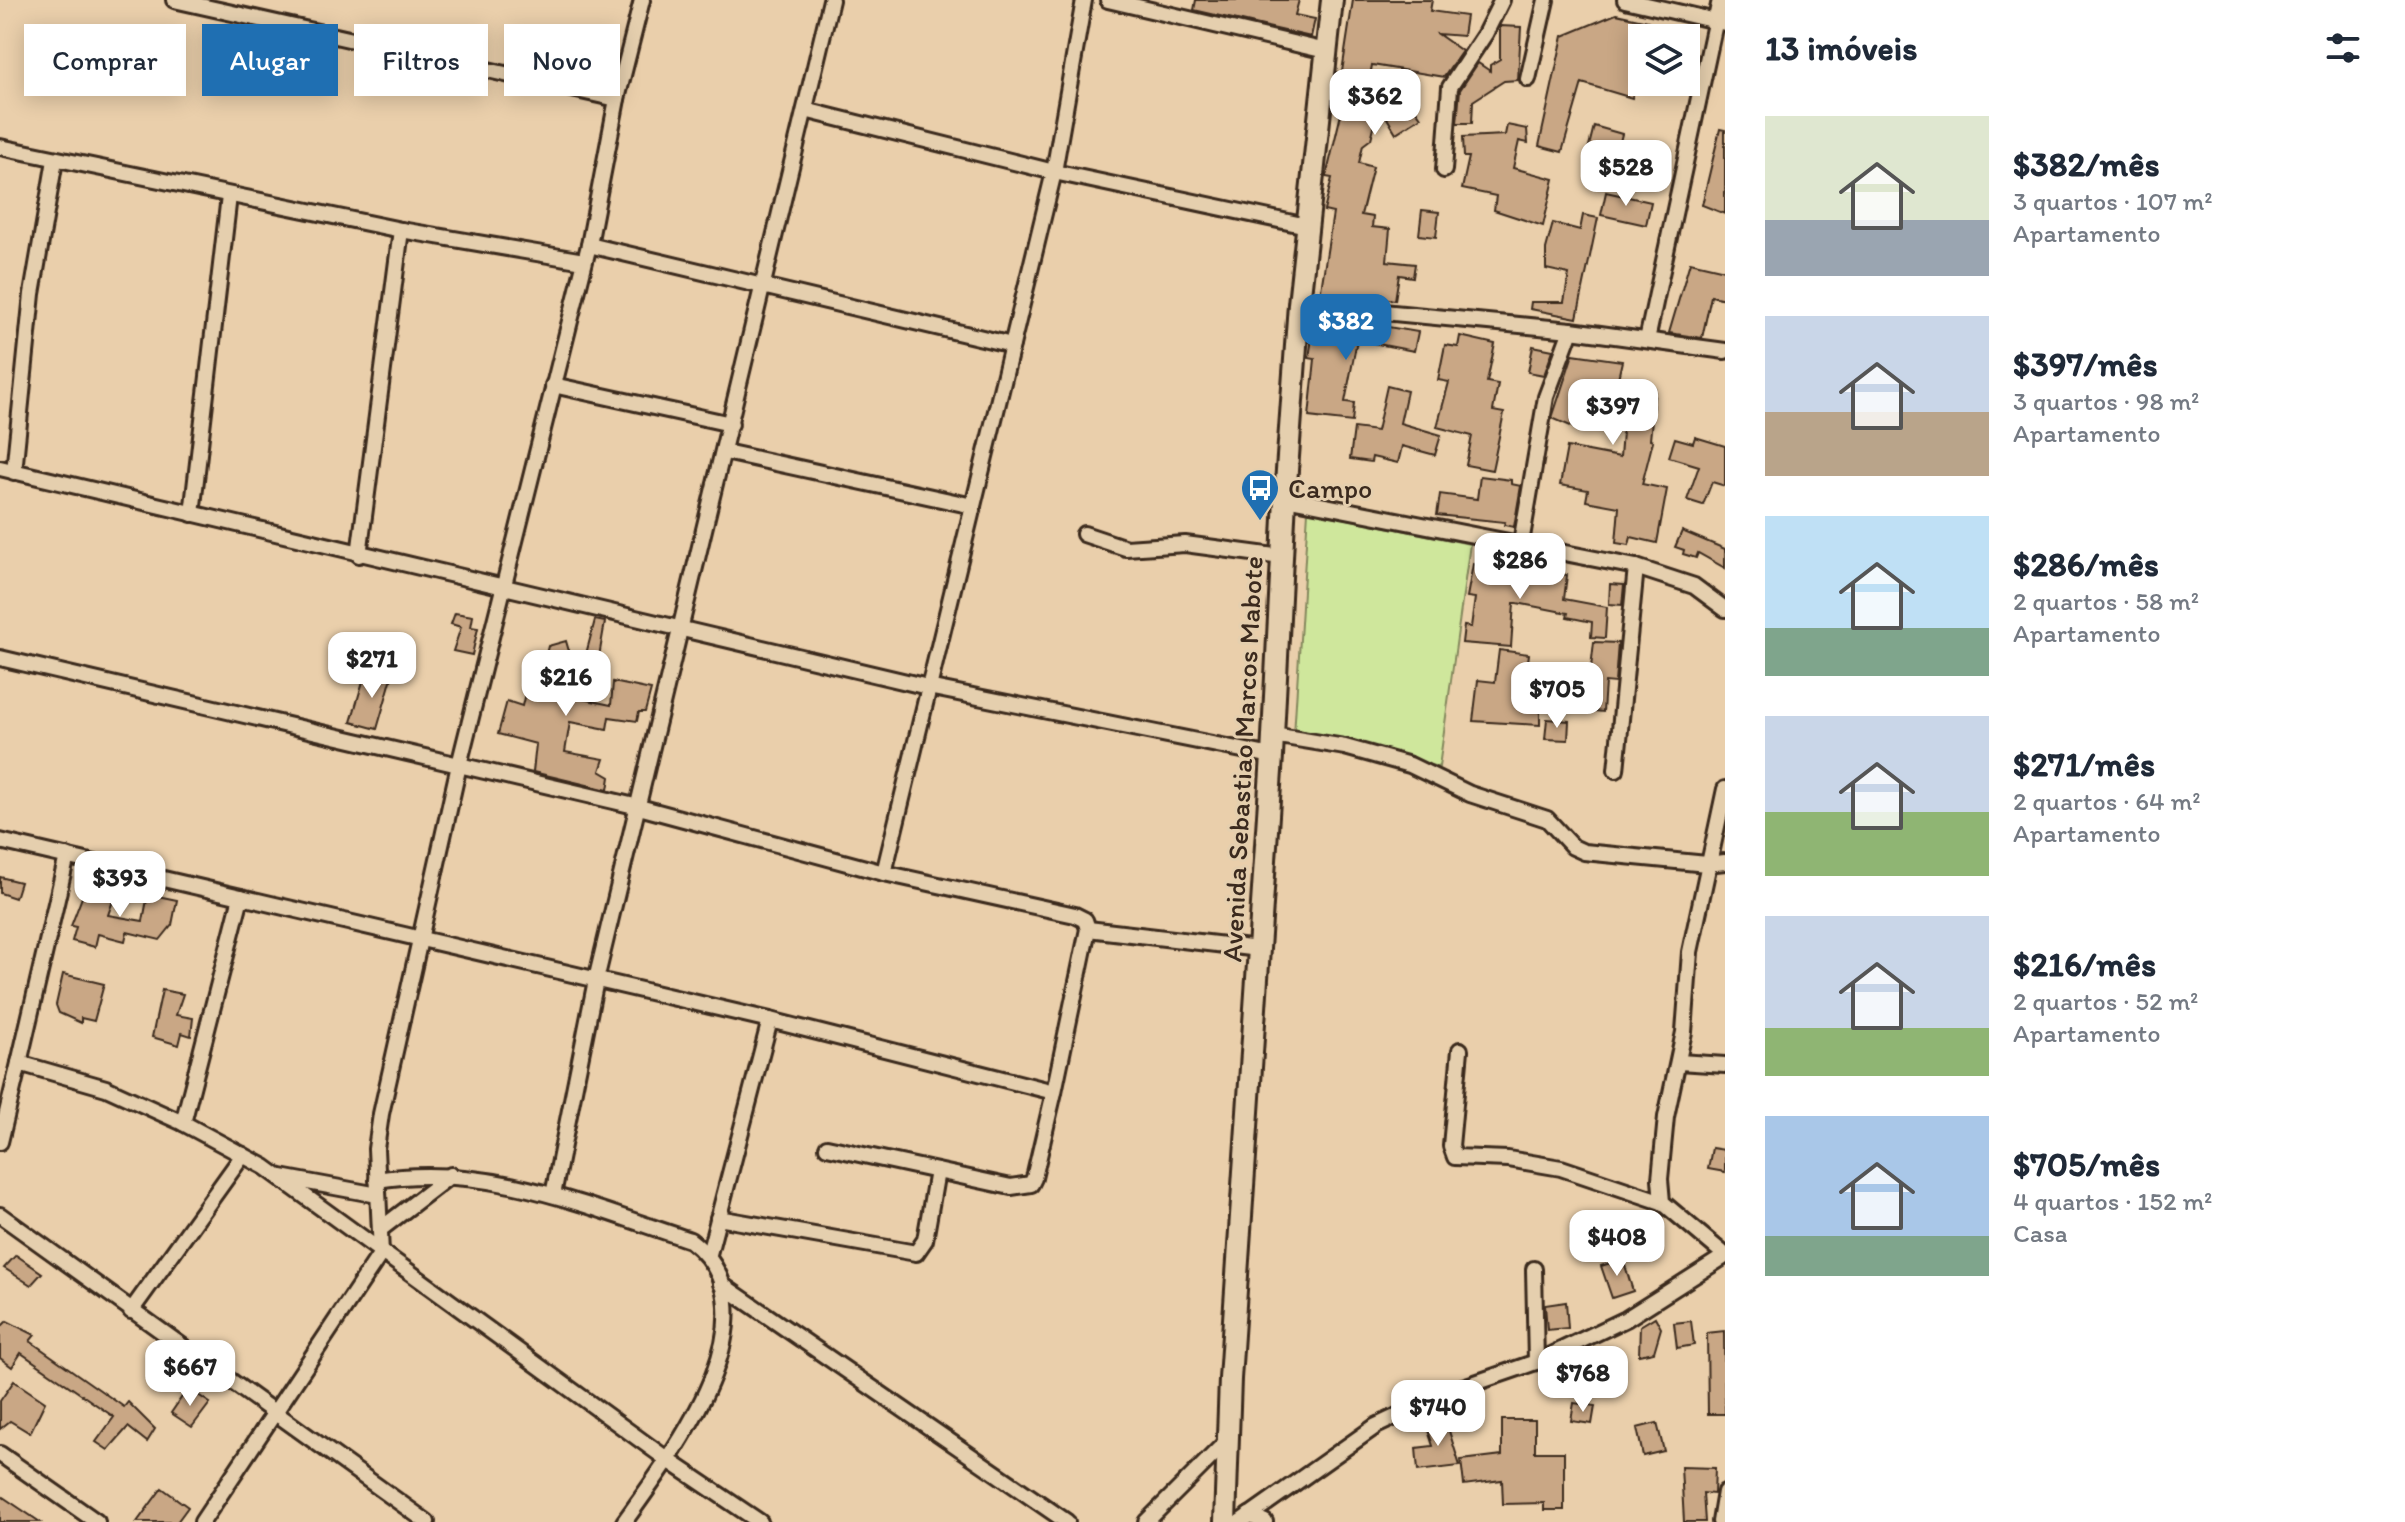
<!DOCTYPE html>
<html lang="pt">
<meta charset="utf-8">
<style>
body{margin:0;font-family:Itim,sans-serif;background:#f2f2f3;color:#1f2937;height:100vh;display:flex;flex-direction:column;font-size:30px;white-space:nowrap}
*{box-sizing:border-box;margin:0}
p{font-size:26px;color:#747a83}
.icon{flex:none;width:44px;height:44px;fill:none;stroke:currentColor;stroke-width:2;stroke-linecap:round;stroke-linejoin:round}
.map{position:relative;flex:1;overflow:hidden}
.details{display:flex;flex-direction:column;background:#fff;width:680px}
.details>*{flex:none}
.hud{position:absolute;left:24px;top:24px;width:760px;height:72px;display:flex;gap:16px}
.fabs{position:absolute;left:1628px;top:24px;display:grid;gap:16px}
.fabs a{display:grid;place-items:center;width:72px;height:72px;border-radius:0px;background:#fff;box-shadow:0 4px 20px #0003;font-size:40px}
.price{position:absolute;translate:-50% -68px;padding:0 18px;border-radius:16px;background:#fff;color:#222;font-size:26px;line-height:52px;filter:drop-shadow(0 2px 4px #0008)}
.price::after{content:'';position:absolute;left:50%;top:48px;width:24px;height:18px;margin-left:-12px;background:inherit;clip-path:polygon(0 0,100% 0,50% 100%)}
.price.selected{background:#1f6fb2;color:#fff}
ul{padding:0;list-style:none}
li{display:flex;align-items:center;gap:24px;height:200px;padding:0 40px}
li span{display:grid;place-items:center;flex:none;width:224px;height:160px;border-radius:0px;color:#555}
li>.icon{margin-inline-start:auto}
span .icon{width:96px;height:96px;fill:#fffc;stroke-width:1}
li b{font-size:34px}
h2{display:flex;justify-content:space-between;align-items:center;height:96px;padding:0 40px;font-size:34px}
.tag{padding:0 28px;border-radius:0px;background:#fff;box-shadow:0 4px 20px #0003;font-size:28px;line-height:72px}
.tag.selected{background:#1f6fb2;color:#fff}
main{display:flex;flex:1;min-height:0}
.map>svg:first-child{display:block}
.green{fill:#cfe79c;stroke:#85885d;stroke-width:2}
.building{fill:#c9a785;stroke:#3b2a1e;stroke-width:2}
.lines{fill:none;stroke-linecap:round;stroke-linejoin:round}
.street-casing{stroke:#3b2a1e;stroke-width:20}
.secondary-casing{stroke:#3b2a1e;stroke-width:26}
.street{stroke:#e5cfae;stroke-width:14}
.secondary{stroke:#e5cfae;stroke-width:20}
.labels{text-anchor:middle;stroke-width:6;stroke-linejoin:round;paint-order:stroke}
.poi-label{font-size:28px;fill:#3b2a1e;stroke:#e5cfae;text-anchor:start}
.street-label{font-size:28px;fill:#3b2a1e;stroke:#e5cfae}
</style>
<main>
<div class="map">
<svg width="1725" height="1522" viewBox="0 0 1725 1522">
<rect width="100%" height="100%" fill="#eacfab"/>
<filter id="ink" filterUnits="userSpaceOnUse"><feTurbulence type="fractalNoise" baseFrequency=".0125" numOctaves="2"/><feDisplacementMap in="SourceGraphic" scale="16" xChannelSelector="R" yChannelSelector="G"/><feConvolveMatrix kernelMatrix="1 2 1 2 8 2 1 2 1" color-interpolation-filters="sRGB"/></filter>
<g filter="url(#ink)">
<polygon class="green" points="1308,511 1470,544 1439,767 1294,735"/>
<g class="building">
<polygon points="1196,0 1299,0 1295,15 1315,19 1311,37 1194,10"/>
<polygon points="1353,0 1432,0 1430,11 1466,16 1463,36 1438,34 1462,51 1444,77 1372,65 1366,100 1380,103 1371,139 1363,145 1359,163 1373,167 1361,215 1373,217 1372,227 1390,229 1387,261 1415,264 1413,277 1399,275 1395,300 1381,298 1380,302 1320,296 1333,213 1324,211 1332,178 1326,177 1341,114 1337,104"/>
<polygon points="1616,14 1648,21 1632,98 1582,83 1562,152 1539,146 1563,36"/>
<polygon points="1500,26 1521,27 1518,80 1504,81 1473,101 1472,123 1457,123 1460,90 1478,63 1490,71 1490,65 1500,59"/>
<polygon points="1411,103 1421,117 1396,133 1387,118"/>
<polygon points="1507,125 1527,129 1528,143 1519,141 1513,168 1554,179 1543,226 1494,210 1496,196 1462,189 1469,157 1464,157 1463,137 1505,135"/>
<polygon points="1594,126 1622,134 1614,165 1586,158"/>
<polygon points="1720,129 1725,130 1725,214 1702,205"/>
<polygon points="1606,192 1651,202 1646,225 1601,215"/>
<polygon points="1422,210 1439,212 1436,237 1419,235"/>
<polygon points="1583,215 1598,218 1577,318 1530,309 1531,302 1564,302 1569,274 1546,269 1546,249 1553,223 1580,230"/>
<polygon points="1690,262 1725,270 1725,299 1711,296 1702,338 1669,333"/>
<polygon points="1335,317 1377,321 1376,325 1418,332 1414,351 1357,340 1345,402 1354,403 1352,422 1309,417 1315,359 1309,358 1313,331 1333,334"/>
<polygon points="1460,336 1495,344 1487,382 1498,384 1493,411 1504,413 1492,470 1466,465 1472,436 1437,427 1449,382 1438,380 1445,345 1458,347"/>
<polygon points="1533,346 1553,350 1544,375 1528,372"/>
<polygon points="1573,354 1622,361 1617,383 1655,388 1650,440 1653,441 1642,484 1667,489 1657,543 1631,537 1629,545 1616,543 1619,507 1586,501 1588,490 1560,485 1567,447 1620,457 1624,406 1593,402 1590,408 1583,409 1575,428 1552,418"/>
<polygon points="1387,386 1407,391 1400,423 1441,435 1435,455 1402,446 1398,463 1372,457 1371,462 1350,459 1354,428 1377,431"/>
<polygon points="1695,437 1725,446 1725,486 1712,482 1703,505 1687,500 1699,466 1669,457 1675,438 1693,443"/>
<polygon points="1480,476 1511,480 1511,484 1521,486 1514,527 1504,525 1505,522 1437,515 1440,494 1477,499"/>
<polygon points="1682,531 1725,549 1725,568 1698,553 1696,558 1683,554 1684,550 1675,547"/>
<polygon points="1488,556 1533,566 1533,570 1567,575 1564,599 1607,607 1605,638 1591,637 1592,622 1567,617 1568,613 1517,603 1514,603 1511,647 1462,643 1464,626 1471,627 1475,598 1467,597 1473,564 1485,567"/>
<polygon points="1610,584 1624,585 1622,605 1609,604"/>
<polygon points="455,613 473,616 471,627 478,628 472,655 453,651 461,627 451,624"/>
<polygon points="595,620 605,622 596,674 581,673"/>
<polygon points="566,641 577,679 573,697 611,705 613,682 651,690 645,712 639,712 637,721 609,717 607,729 570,722 565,752 604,759 600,771 610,777 608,790 533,772 536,744 498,734 507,701 522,706 532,663 543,666 548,646"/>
<polygon points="1594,642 1618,643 1615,683 1605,682 1603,712 1586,710"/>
<polygon points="1499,650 1529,654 1523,699 1540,699 1540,725 1473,721 1478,680 1495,682"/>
<polygon points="366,671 392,677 377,729 351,722"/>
<polygon points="1547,719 1569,721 1568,740 1545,739"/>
<polygon points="0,877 20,882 15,898 0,893"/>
<polygon points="84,892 115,895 108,915 143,921 148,894 177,900 172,925 160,940 127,932 125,941 98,934 95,947 72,941 76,927 71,926"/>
<polygon points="63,974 104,984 94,1021 81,1018 81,1023 59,1013 56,1005"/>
<polygon points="162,990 183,994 176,1015 193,1018 191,1036 182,1033 179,1045 152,1037"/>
<polygon points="1712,1148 1725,1150 1725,1172 1708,1169"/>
<polygon points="16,1255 42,1273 31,1285 4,1268"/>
<polygon points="1623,1259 1633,1291 1612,1298 1601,1266"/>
<polygon points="1566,1302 1568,1328 1547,1330 1545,1305"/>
<polygon points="1655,1317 1661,1328 1654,1352 1639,1355 1640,1326"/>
<polygon points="7,1321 35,1335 30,1341 124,1407 128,1402 155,1429 147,1442 128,1427 108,1450 96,1442 114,1417 21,1353 12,1367 0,1358 0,1328"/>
<polygon points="1691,1321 1694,1345 1677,1348 1674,1323"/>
<polygon points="1724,1331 1725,1414 1708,1414 1707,1333"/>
<polygon points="14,1381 45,1402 30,1433 10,1421 0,1429 0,1401"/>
<polygon points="188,1388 210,1403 192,1427 171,1413"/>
<polygon points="1574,1403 1595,1406 1592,1424 1571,1421"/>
<polygon points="1444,1415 1460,1466 1418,1471 1416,1448 1433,1446 1425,1421"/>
<polygon points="1502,1420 1535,1420 1535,1452 1564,1452 1564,1510 1544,1510 1544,1503 1503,1504 1502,1480 1464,1485 1461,1460 1502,1455"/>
<polygon points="1657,1423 1664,1451 1643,1456 1637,1428"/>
<polygon points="1681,1467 1715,1468 1714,1494 1703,1493 1705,1522 1684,1522"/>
<polygon points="162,1488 188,1507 177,1522 137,1522"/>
<polygon points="0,1495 40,1522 0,1522"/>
</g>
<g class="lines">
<defs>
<g id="street">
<polyline points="174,0 617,99"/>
<polyline points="1108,0 1326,51"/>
<polyline points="1625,0 1725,23"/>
<polyline points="1528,79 1546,0"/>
<polyline points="805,110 1054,172 1307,226"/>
<polyline points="0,147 401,230 584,261"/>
<polyline points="1444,170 1450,87 1485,34 1502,0"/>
<polyline points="589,245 1012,345"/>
<polyline points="1299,304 1571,330 1725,351"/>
<polyline points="1647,340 1720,0"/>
<polyline points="553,385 731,424"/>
<polyline points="725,452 973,506"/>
<polyline points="0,468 928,687 1272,756"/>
<polyline points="14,472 32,294 55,160"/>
<polyline points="1285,498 1636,567 1694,586 1725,609"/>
<polyline points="192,514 229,196"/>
<polyline points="1084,534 1126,548 1185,544 1282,557"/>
<polyline points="1521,543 1546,397 1571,330"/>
<polyline points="359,555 401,230"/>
<polyline points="0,658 639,807 884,873 1075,915 1085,920 1088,929 1054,1092 770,1020 0,841"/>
<polyline points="1273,735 1345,747 1410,765 1470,794 1547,819 1573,847 1584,852 1707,864 1725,862"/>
<polyline points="1616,770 1636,567"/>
<polyline points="1725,789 1690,952 1684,1032 1666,1117 1660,1179 1662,1202 1725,1255"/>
<polyline points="884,873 1054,172 1084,0"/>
<polyline points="1088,929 1259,949"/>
<polyline points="1460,1050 1451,1146 1455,1157 1508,1159 1561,1168 1662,1202"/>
<polyline points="1679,1062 1725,1065"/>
<polyline points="19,1063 67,856"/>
<polyline points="183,1123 241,897"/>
<polyline points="0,1142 19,1063 106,1088 183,1123 265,1167 668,1460 760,1522"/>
<polyline points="827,1147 1011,1187 1031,1184 1034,1178 1054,1092"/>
<polyline points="281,1177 378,1195"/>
<path d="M 377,1180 C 485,1162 589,1207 690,1240 C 784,1311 672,1455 624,1522"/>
<polyline points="553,1195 596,980 831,0"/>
<polyline points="0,1215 427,1522"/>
<polyline points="718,1218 916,1253 925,1240 937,1171"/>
<polyline points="382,1228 451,1175"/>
<polyline points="709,1254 770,1020"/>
<polyline points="1534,1269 1536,1362"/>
<polyline points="721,1284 1067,1522"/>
<polyline points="131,1311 243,1155"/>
<polyline points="0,1454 97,1522"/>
<polyline points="1249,1515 1265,1522"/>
<polyline points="202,1522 381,1253 376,1149 381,1114 459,765 589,245 617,99 642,0"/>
<polyline points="1146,1522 1227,1441"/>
<polyline points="1240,1522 1376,1426 1446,1393 1536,1362 1626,1319 1725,1256"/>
<polyline points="1720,1522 1725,1492"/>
</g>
<polyline id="secondary" points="1225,1522 1230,1379 1272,756 1285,498 1299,304 1332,0"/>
</defs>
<use href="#street" class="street-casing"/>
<use href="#secondary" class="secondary-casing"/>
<use href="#street" class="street"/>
<use href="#secondary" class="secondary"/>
</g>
</g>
<defs>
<symbol id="bus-pin" viewBox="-11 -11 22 30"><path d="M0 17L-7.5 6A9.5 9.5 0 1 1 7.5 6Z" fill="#1f6fb2" stroke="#e5cfae"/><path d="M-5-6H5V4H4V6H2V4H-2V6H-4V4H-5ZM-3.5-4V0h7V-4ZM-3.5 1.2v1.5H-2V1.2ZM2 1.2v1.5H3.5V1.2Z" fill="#fff"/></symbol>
</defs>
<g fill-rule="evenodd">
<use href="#bus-pin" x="1238" y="466" width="44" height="60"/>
</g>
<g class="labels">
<g class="poi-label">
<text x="1288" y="498">Campo</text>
</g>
<g class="street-label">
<text transform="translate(1242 759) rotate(-87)" y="10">Avenida Sebastiao Marcos Mabote</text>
</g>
</g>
</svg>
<div class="fabs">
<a><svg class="icon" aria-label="layers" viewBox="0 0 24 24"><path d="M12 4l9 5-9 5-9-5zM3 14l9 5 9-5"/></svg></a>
</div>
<b class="price" style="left:1375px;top:137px">$362</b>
<b class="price" style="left:1626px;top:208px">$528</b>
<b class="price selected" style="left:1346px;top:362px">$382</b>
<b class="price" style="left:1613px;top:447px">$397</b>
<b class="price" style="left:1520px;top:601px">$286</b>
<b class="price" style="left:372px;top:700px">$271</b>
<b class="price" style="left:566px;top:718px">$216</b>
<b class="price" style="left:1557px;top:730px">$705</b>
<b class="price" style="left:120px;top:919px">$393</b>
<b class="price" style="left:1617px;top:1278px">$408</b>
<b class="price" style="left:190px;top:1408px">$667</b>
<b class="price" style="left:1583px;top:1414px">$768</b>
<b class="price" style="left:1438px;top:1448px">$740</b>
<div class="hud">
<a class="tag">Comprar</a>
<a class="tag selected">Alugar</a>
<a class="tag">Filtros</a>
<a class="tag">Novo</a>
</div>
</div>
<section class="details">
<h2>13 imóveis<svg class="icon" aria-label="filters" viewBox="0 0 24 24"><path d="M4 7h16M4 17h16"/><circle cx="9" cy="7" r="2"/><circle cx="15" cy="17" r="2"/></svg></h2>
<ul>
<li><span style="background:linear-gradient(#dfe7d0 65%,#9aa5b1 0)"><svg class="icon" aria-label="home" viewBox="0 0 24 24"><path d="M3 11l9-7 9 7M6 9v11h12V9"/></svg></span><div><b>$382/mês</b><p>3 quartos · 107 m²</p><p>Apartamento</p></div></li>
<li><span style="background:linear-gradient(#c9d6e8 60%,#b9a48a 0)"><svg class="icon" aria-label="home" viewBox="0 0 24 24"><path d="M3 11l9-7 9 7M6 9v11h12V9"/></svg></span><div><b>$397/mês</b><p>3 quartos · 98 m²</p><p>Apartamento</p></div></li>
<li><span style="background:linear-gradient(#bfe0f5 70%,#7fa58c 0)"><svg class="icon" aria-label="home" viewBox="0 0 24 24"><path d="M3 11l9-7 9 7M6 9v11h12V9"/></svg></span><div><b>$286/mês</b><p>2 quartos · 58 m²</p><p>Apartamento</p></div></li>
<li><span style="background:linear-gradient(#c9d6e8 60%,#8fb573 0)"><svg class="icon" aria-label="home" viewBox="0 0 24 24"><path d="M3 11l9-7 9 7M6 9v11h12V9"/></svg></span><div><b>$271/mês</b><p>2 quartos · 64 m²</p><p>Apartamento</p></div></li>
<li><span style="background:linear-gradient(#c9d6e8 70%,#8fb573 0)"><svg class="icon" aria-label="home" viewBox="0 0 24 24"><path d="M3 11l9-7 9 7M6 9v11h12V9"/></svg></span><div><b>$216/mês</b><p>2 quartos · 52 m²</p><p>Apartamento</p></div></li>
<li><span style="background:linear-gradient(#a9c7e8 75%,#7fa58c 0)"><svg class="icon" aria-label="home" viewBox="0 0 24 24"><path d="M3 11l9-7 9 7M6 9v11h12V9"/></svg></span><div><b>$705/mês</b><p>4 quartos · 152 m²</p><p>Casa</p></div></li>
</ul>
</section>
</main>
